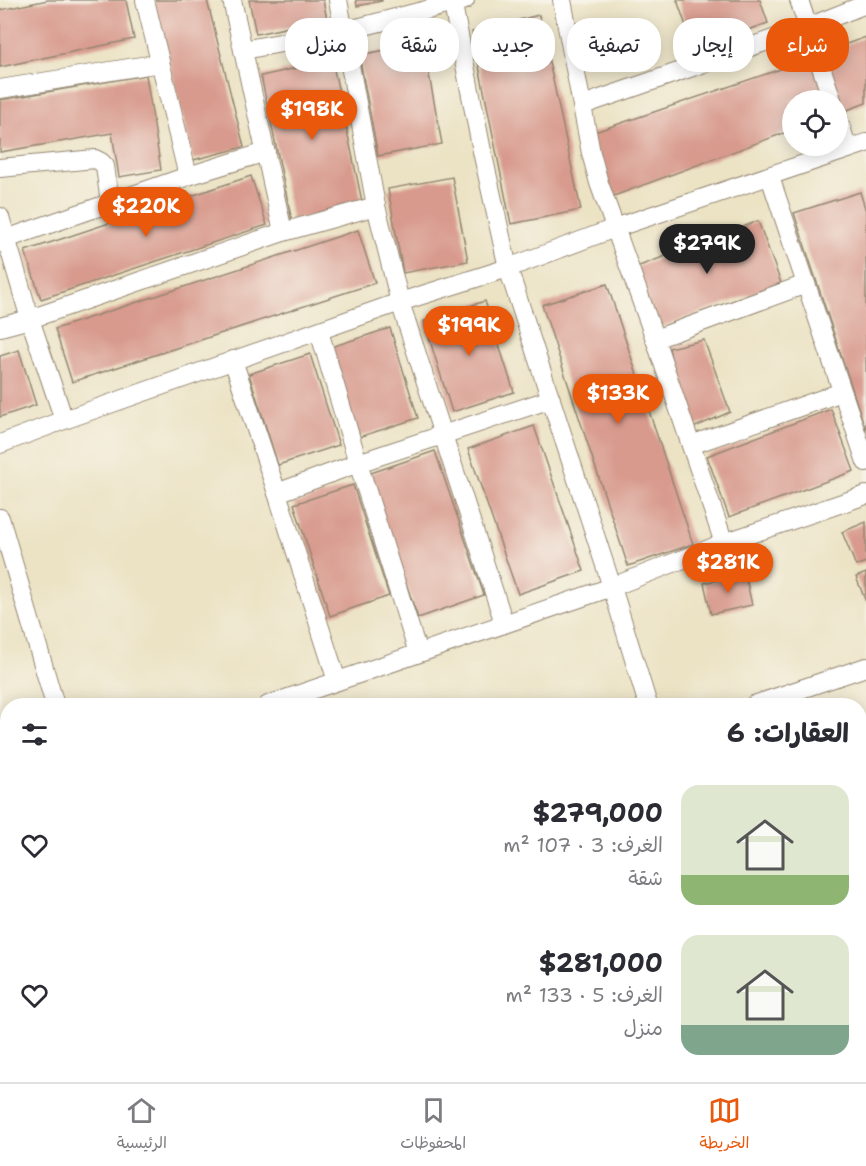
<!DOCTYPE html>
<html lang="ar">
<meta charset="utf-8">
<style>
body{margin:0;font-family:"Shantell Sans","Playpen Sans Arabic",sans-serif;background:#f2f2f3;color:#2b2b33;direction:rtl;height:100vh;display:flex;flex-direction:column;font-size:22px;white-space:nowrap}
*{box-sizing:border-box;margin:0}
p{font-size:20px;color:#7c7c81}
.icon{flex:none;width:33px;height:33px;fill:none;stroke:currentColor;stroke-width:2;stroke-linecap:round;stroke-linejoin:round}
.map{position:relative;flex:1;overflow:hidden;direction:ltr}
.sheet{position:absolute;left:0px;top:698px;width:867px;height:386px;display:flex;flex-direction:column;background:#fff;border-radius:24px 24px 0 0;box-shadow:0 3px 15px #0003;direction:rtl}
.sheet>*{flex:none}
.top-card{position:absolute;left:18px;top:18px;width:831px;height:54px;direction:rtl;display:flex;gap:12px}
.fabs{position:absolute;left:782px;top:90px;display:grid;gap:12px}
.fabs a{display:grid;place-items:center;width:66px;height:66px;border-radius:50%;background:#fff;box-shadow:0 3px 15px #0003;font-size:30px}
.price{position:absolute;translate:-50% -51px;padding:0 14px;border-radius:21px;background:#ea580c;color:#fff;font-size:20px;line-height:39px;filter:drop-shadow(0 2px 3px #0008)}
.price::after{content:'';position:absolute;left:50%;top:36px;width:18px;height:14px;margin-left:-9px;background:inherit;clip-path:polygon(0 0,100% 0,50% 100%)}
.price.on{background:#222;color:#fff}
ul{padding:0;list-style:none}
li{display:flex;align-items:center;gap:18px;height:150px;padding:0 18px}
li span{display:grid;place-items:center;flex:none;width:168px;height:120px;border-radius:18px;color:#555}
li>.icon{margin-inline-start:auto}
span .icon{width:72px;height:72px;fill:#fffc;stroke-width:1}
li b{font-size:26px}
h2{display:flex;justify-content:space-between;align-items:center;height:72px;padding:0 18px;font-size:26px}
.chip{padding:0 21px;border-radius:24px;background:#fff;box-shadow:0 3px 15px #0003;font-size:21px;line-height:54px}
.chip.on{background:#ea580c;color:#fff}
.dock{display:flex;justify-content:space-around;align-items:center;height:84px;border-top:2px solid #e1e1e2;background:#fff;font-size:16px;color:#7c7c81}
.dock a{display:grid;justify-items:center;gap:3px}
.dock .on{color:#ea580c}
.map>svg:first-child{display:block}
.building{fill:#d89a8d}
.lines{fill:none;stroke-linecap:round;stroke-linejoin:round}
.minor-casing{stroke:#948672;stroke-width:20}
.minor{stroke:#fff;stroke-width:18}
</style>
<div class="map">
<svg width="866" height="1082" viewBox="0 0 866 1082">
<rect width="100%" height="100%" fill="#f7f3e8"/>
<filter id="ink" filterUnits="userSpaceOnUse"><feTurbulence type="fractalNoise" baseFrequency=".0167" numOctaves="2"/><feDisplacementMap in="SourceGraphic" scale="12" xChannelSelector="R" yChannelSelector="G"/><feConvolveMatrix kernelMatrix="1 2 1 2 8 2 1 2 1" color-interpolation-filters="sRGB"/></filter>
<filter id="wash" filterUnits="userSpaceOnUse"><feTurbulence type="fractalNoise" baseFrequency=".008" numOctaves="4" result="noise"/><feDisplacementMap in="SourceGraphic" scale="24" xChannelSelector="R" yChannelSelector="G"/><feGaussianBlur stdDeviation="1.35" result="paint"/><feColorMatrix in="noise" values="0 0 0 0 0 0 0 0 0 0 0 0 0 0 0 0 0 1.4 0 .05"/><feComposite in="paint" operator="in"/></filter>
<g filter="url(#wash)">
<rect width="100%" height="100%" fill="#ece3c5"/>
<g id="blocks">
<g class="building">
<polygon points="48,0 126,0 134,39 0,67 0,10"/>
<polygon points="154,0 207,0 244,147 193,160"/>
<polygon points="249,0 323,0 327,19 256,34"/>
<polygon points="356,0 382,0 382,1 357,6"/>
<polygon points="677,0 760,0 768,23 694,49"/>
<polygon points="539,15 581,210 511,224 472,32"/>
<polygon points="866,37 866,103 842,112 821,53"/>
<polygon points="423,43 442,144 378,156 359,55"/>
<polygon points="813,58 829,100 792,100 792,130 611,197 589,134"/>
<polygon points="332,60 363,206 292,221 261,76"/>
<polygon points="146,75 161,170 119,177 112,133 0,152 0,100"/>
<polygon points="251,176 267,225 41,299 25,251"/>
<polygon points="452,177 468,261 403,273 388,189"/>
<polygon points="860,192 866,211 866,431 794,213"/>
<polygon points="758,221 781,283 656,329 634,268"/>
<polygon points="358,230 375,283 72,382 55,329"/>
<polygon points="607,284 693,544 628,566 542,305"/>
<polygon points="485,301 514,392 452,412 424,321"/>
<polygon points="390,328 418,418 356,438 328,348"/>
<polygon points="704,340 730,412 686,431 669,348"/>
<polygon points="19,350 36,405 0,417 0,356"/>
<polygon points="310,354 339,445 278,465 249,374"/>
<polygon points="831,409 854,471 729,517 707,456"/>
<polygon points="534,426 584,571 518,594 468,449"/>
<polygon points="435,451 484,595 418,618 368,474"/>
<polygon points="353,485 389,596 330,616 294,504"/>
<polygon points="866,522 866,562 856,566 842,532"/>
<polygon points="866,573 866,602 856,577"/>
<polygon points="745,574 752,605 711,614 704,583"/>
</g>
</g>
</g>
<g filter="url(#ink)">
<use href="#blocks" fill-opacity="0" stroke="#948672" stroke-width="1.5"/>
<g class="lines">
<defs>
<g id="minor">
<polyline points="145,0 188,176"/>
<polyline points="232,0 283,232"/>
<polyline points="452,0 482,151 508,268 612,587 648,705"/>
<polyline points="562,0 591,153 599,183 655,339 724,543"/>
<polyline points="799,0 832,100"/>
<polyline points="243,50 345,31 465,0"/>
<polyline points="0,89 160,63"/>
<polyline points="583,105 808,27 866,4"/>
<polyline points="837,115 848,149"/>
<polyline points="0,168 95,159 101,162 105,166 110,203"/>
<polyline points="770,177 866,462"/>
<polyline points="376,206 400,302 504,623"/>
<polyline points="0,217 30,319 64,420"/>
<polyline points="0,243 6,239 188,176 266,152"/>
<polyline points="0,327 30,319 283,232 376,206 338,0"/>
<polyline points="319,331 358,463 418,653"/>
<polyline points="655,339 806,284"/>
<polyline points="233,360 277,493 337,681"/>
<polyline points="0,444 64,420 400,302 508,268 615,228 866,143"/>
<polyline points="691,445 842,392"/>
<polyline points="277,493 358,463 551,399"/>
<polyline points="0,518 55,705"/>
<polyline points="268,705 612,587 724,543 866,495"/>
<polyline points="754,705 866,667"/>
</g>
</defs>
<use href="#minor" class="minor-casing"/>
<use href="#minor" class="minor"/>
</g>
</g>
</svg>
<div class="fabs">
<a><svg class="icon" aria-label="locate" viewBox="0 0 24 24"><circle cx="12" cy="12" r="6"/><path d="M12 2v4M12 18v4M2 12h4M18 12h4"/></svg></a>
</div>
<b class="price" style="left:312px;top:141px">$198K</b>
<b class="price" style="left:146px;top:238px">$220K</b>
<b class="price on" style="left:707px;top:275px">$279K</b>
<b class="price" style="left:469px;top:357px">$199K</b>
<b class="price" style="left:618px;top:425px">$133K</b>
<b class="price" style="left:728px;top:594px">$281K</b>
<div class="top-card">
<a class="chip on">شراء</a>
<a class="chip">إيجار</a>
<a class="chip">تصفية</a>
<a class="chip">جديد</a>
<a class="chip">شقة</a>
<a class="chip">منزل</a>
</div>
<section class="sheet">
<h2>العقارات: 6<svg class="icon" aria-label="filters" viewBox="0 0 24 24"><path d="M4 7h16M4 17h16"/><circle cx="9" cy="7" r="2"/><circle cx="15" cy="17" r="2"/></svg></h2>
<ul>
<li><span style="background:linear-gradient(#dfe7d0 75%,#8fb573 0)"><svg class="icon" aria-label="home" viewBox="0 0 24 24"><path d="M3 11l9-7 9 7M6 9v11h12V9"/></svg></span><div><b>$279,000</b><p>الغرف: 3 · 107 m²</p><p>شقة</p></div><svg class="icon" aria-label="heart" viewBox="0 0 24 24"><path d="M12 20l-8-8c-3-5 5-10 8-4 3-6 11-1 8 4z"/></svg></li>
<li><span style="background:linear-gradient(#dfe7d0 75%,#7fa58c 0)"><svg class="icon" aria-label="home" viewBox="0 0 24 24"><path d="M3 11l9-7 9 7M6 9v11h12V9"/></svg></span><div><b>$281,000</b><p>الغرف: 5 · 133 m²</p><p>منزل</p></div><svg class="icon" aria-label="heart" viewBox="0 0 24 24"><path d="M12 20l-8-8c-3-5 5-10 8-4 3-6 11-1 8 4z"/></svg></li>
</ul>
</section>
</div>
<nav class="dock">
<a class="on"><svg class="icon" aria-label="map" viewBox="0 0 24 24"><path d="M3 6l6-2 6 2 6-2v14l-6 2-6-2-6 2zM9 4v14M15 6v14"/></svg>الخريطة</a>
<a><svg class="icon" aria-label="saved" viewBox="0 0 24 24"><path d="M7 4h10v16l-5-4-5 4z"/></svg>المحفوظات</a>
<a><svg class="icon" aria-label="home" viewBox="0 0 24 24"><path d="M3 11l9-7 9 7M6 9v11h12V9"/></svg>الرئيسية</a>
</nav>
